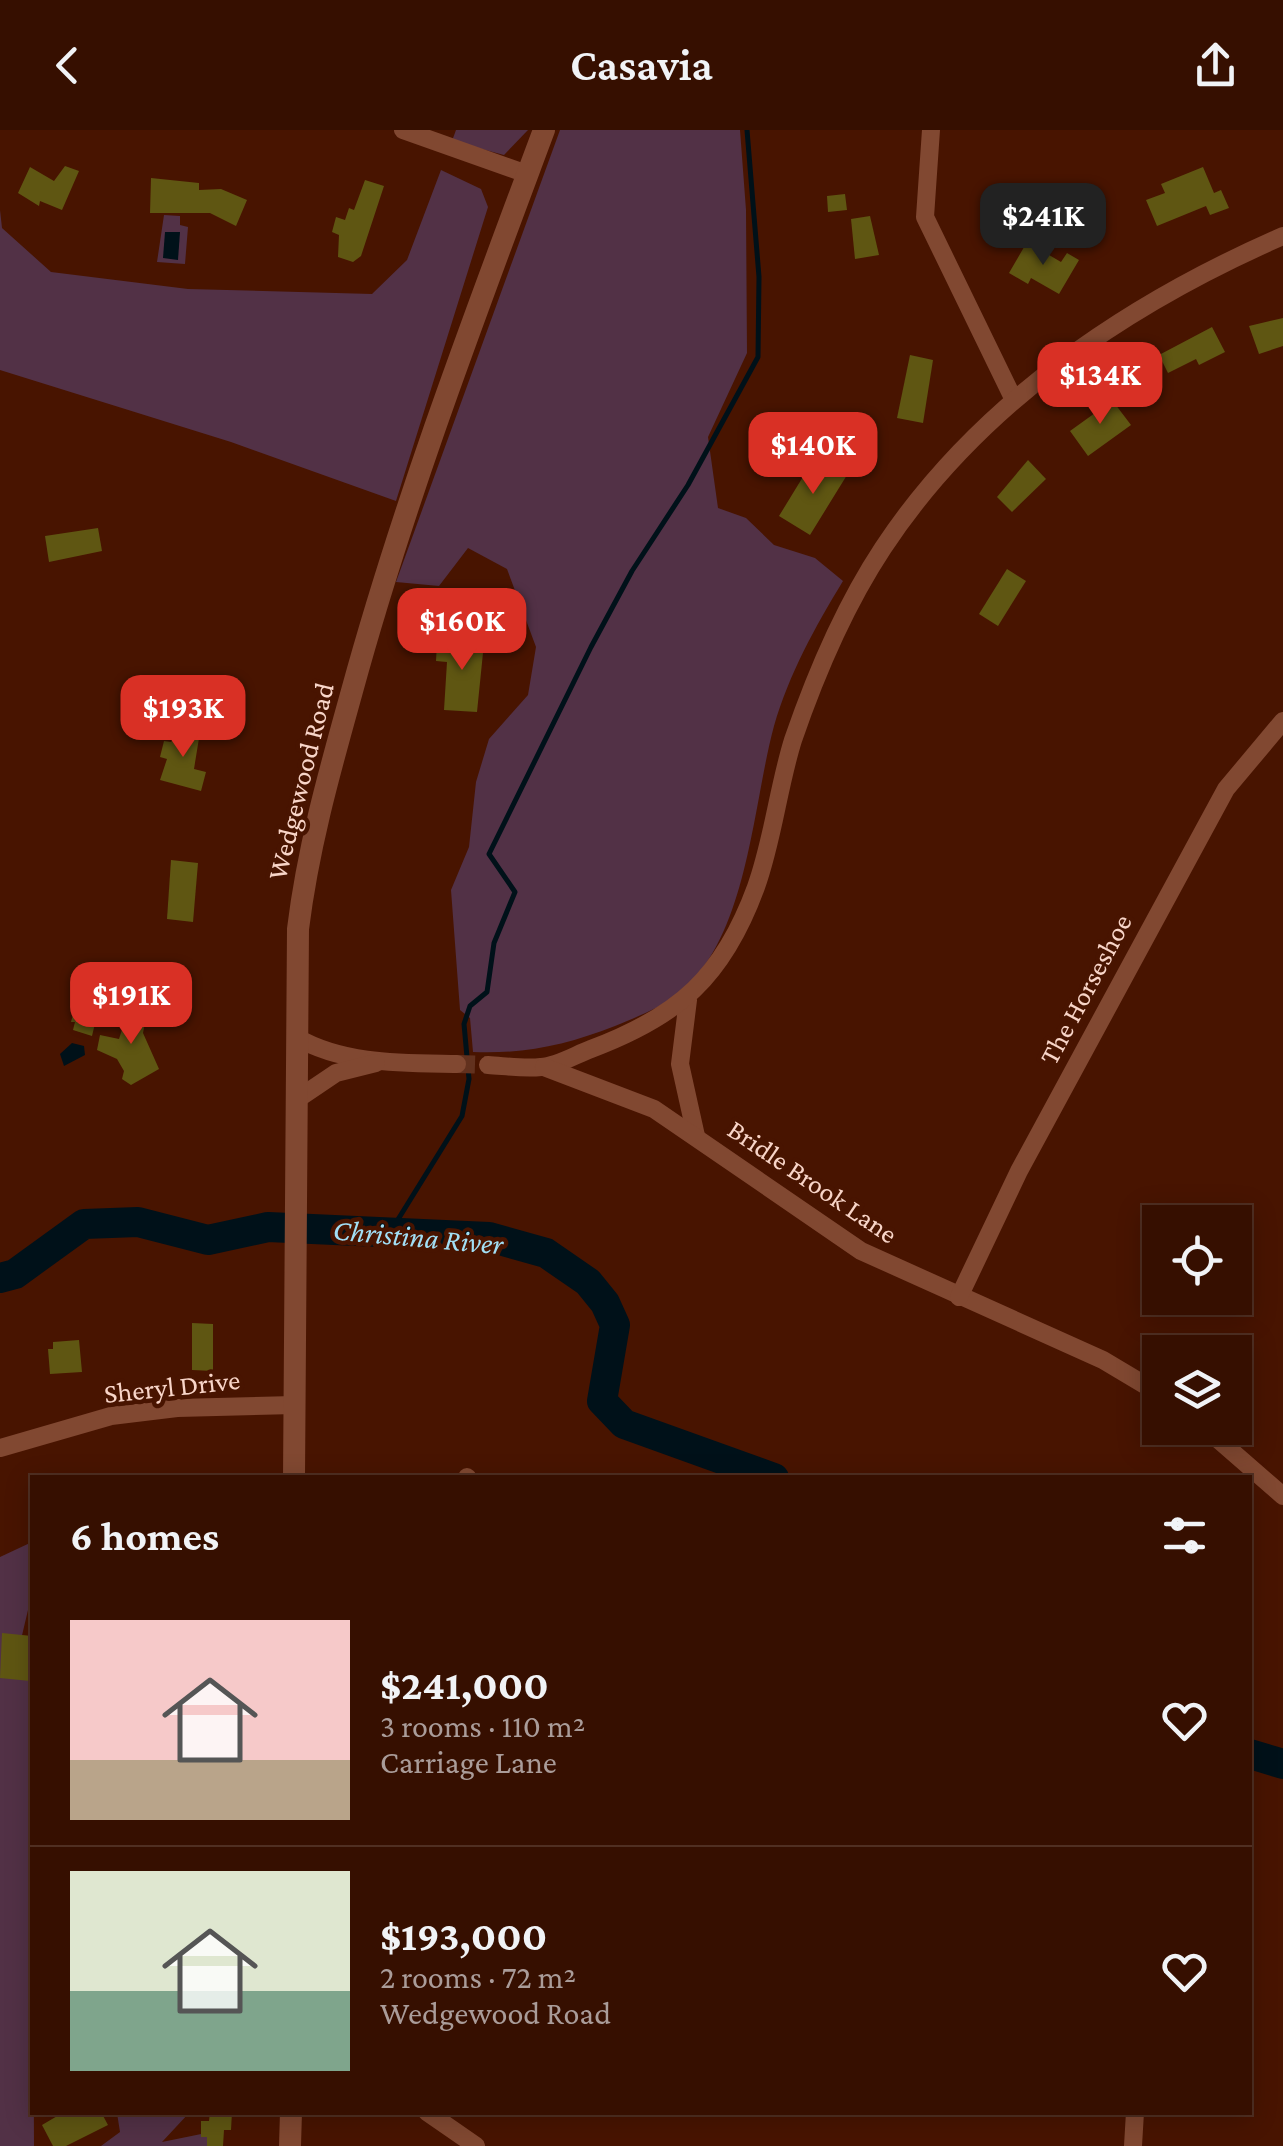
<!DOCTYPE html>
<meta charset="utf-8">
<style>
body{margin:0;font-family:"Crimson Pro",serif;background:#411d0f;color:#f1f3f6;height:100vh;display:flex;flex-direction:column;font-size:38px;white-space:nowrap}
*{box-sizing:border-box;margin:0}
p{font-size:32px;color:#aa9c99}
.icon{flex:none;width:55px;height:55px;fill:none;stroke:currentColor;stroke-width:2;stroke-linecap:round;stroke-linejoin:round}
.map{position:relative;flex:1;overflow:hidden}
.details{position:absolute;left:30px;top:1345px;width:1222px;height:640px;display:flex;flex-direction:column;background:#360f00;border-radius:0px;box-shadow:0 5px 25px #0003,0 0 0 2px #502f22}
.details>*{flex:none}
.buttons{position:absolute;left:1142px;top:1075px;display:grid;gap:20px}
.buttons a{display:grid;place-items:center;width:110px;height:110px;border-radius:0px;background:#360f00;box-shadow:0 5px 25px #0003,0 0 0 2px #502f22;font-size:50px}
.price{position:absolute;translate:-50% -85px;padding:0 22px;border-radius:20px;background:#d93025;color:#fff;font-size:32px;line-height:65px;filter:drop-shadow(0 2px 5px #0008)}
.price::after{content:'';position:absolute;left:50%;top:60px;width:30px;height:22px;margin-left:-15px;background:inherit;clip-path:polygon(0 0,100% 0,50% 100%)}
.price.selected{background:#222;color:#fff}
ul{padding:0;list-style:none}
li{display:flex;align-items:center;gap:30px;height:250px;padding:0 40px}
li+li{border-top:2px solid #502f22}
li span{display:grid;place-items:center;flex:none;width:280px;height:200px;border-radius:0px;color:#555}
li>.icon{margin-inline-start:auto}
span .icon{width:120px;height:120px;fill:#fffc;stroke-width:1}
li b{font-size:42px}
h2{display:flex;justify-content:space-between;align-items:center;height:120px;padding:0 40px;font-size:42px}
header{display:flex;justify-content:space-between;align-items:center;height:130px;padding:0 40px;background:#360f00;font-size:45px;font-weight:600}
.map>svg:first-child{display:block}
.green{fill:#523146}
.water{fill:#001119}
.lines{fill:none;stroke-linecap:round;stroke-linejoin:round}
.stream{stroke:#001119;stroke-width:5}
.river{stroke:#001119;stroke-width:30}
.building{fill:#5f5612}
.minor-tunnel{stroke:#62311e;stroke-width:18;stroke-dasharray:18 9;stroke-linecap:butt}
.minor{stroke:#814831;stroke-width:18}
.tertiary{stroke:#814831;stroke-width:22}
.labels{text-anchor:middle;stroke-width:9;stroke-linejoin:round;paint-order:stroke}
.street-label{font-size:28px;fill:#f8d5c8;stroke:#481400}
.water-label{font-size:30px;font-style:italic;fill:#a2dff5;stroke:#481400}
</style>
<header><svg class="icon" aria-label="back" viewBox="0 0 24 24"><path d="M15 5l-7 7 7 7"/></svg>Casavia<svg class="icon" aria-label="share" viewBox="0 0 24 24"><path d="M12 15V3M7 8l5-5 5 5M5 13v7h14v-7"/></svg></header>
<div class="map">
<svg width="1283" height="2016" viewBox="0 0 1283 2016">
<rect width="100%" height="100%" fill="#481400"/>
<g class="green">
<polygon points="456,0 528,0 504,25 452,11"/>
<path d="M 560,0 L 740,0 L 746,80 L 747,223 L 708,307 L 718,378 L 746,388 L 774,415 L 815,428 L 843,451 C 815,497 789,544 774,596 C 752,677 748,810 677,865 C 660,878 634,888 615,896 C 566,915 526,924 473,922 L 470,888 L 460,880 L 451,760 L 469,717 L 476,652 L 489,609 L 528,565 L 536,517 L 507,439 L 468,418 L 439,456 L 396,452 Z"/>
<polygon points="441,40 481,59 488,77 396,371 231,312 0,240 0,80 2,98 51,142 188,159 372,164 407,130"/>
<polygon points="164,85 180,86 180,95 188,97 185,134 157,132"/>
<polygon points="32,1412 32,1479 28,1480 15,1535 32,1534 34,2016 0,2016 0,1427"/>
<polygon points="117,1983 189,1983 162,2012 211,2002 212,2016 101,2016 120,2002"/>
</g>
<g class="water">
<polygon points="165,102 180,102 178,130 163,128"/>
<polygon points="72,913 84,916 85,925 64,936 60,924"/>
</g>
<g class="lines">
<polyline class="stream" points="389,1104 462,986 469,949 464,894 470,876 487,862 494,813 515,762 489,724 591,517 632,441 688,355 758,227 759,147 747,0"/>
<g class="river">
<polyline points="0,1148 15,1144 84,1094 138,1092 208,1110 268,1097 489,1107 546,1123 588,1152 605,1173 615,1195 602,1271 624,1294 774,1348"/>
<polyline points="1250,1624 1283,1634"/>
</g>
</g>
<g class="building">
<polygon points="65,36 79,41 62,80 40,71 39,76 18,63 30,37 54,51"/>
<polygon points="1203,37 1214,63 1221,60 1229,78 1210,85 1206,76 1157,96 1146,70 1165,63 1161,54"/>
<polygon points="151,48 199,53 199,60 221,59 247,70 236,96 210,83 150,83"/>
<polygon points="365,50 384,56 361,126 353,132 338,127 339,105 332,102 336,87 345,90 349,78 354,80"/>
<polygon points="845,64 847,80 828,82 827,66"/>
<polygon points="870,86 879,125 855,129 851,89"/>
<polygon points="1027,112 1061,132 1067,123 1079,130 1059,164 1031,148 1028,154 1009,143"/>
<polygon points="1283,188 1283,216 1259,224 1249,196"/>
<polygon points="1212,197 1225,222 1199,235 1196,229 1168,243 1159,225"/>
<polygon points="910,225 933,230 923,293 897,288"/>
<polygon points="1109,266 1131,295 1088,326 1070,301 1095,283 1092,278"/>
<polygon points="824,330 847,345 810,405 779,386 809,337 816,342"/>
<polygon points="1028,330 1046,349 1012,382 997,367"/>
<polygon points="98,398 102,421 49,432 45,406"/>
<polygon points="1007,439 1026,451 998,496 979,484"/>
<polygon points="455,506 484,513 477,582 444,580 447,532 436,531 437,512 455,513"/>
<polygon points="182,596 200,602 194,639 206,642 201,661 160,650 167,629 160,627 164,611 171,612"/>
<polygon points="171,730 198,733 193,792 167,789"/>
<polygon points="81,854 103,860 92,906 73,900 75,892 71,892"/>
<polygon points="131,872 148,877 143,903 159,939 131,955 122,949 124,941 117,929 97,920 100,905 119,909"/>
<polygon points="192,1193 213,1194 213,1241 192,1240"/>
<polygon points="79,1210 82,1242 50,1244 48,1219 53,1219 53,1212"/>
<polygon points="2,1503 32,1506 30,1551 0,1548"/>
<polygon points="64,1982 101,1982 108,1995 66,2016 53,2016 42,1995"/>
<polygon points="210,1982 232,1982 231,2000 224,2000 223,2016 207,2016 207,2007 201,2007 201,1991 209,1991"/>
</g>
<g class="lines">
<polyline class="minor-tunnel" points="457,934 488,935"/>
<g class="minor">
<polyline points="403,0 527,44"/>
<polyline points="931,0 925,87 1014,270"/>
<polyline points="688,870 680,934 696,1006"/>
<path d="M 296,907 C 344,935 404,933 457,934"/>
<path d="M 488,935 C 505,936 524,939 541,937 C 557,936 575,925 591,919 C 679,886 723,847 756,757 C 773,710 778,658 793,610 C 815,546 846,474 883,418 C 978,274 1127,174 1283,106"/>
<polyline points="544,937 654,979 861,1121 1103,1230 1160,1264"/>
<polyline points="296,970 336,943 376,933"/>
<polyline points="959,1167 1019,1041 1226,659 1283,591"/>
<polyline points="1205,1298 1283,1366"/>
<polyline points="0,1318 111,1286 177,1278 294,1275"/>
<polyline points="467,1347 468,1348"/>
<polyline points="427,1982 476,2016"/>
<polyline points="1133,2016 1135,1982"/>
</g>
<g class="tertiary">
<path d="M 294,1348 L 298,799 C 308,717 330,640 352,561 C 404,371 475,185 544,0"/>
<polyline points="290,2016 291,1982"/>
</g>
</g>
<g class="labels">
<g class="street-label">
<text transform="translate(300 651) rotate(-76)" y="10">Wedgewood Road</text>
<text transform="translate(1085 859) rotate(-62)" y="10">The Horseshoe</text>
<text transform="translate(813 1051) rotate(34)" y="10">Bridle Brook Lane</text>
<text transform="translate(172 1256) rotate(-6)" y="10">Sheryl Drive</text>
</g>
<g class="water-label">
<text transform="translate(418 1107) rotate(5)" y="10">Christina River</text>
</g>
</g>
</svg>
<div class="buttons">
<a><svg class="icon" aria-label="locate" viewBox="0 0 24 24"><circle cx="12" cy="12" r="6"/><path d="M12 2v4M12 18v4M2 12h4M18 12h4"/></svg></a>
<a><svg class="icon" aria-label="layers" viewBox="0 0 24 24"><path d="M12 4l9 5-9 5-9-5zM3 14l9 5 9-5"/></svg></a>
</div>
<b class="price selected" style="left:1043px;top:138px">$241K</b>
<b class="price" style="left:1100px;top:297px">$134K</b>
<b class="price" style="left:813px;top:367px">$140K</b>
<b class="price" style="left:462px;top:543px">$160K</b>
<b class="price" style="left:183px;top:630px">$193K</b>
<b class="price" style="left:131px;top:917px">$191K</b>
<section class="details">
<h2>6 homes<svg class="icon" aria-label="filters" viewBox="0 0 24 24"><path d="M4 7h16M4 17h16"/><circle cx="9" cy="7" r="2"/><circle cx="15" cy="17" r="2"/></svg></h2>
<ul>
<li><span style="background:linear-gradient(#f6c9c9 70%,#b9a48a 0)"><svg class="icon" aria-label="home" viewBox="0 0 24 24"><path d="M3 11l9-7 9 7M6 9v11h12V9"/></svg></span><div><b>$241,000</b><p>3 rooms · 110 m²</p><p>Carriage Lane</p></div><svg class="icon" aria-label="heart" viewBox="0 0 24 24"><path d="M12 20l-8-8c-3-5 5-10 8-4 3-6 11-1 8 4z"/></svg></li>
<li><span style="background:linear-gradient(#dfe7d0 60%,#7fa58c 0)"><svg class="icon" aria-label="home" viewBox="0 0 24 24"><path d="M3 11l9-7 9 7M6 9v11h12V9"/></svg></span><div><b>$193,000</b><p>2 rooms · 72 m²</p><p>Wedgewood Road</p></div><svg class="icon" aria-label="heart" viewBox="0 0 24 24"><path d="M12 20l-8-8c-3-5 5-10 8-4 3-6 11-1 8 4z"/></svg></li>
</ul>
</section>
</div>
